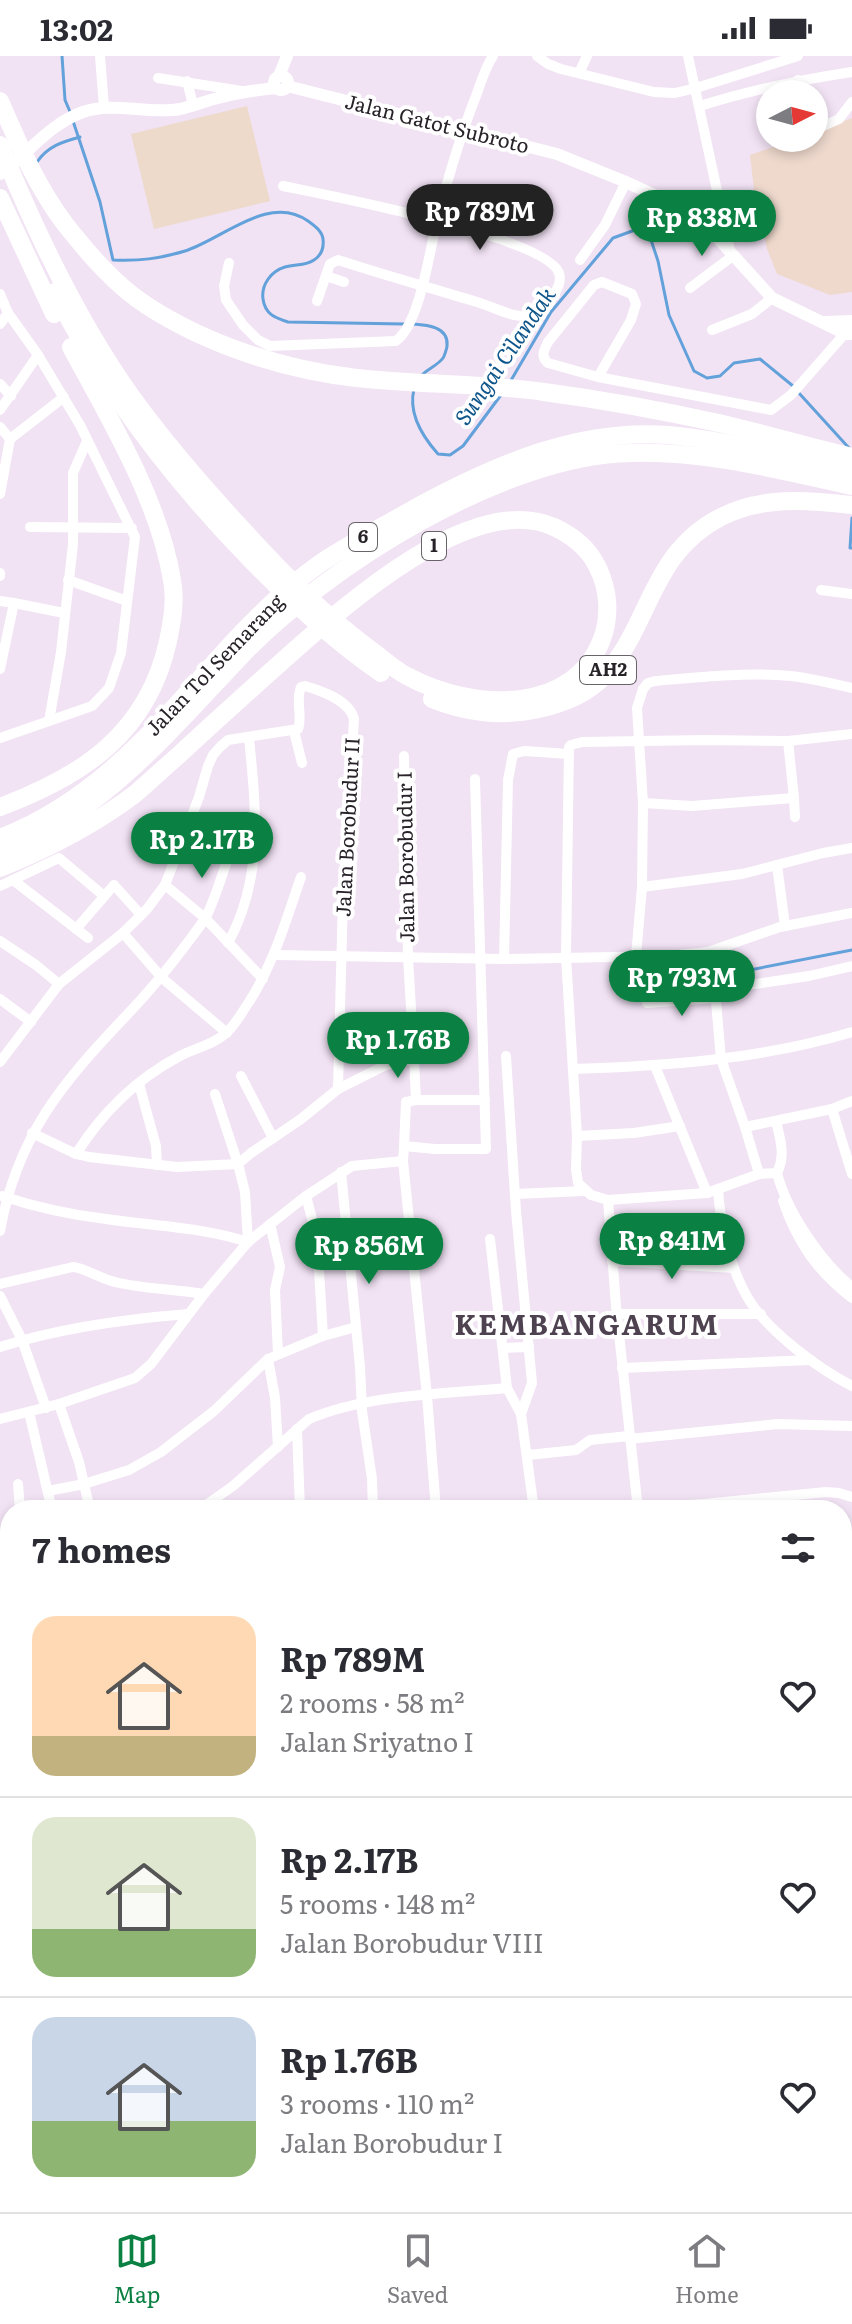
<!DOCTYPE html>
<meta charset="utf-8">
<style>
body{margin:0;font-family:Literata,serif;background:#f2f2f3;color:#2b2b33;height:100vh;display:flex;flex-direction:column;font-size:30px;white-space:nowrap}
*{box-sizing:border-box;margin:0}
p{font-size:26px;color:#7c7c81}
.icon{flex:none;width:44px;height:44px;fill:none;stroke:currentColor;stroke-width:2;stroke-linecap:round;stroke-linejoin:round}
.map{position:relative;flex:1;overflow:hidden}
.details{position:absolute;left:0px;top:1444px;width:852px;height:712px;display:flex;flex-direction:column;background:#fff;border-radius:32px 32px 0 0;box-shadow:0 4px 12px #0003}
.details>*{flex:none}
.needle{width:52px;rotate:84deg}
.tools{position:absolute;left:756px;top:24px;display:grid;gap:16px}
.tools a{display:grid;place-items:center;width:72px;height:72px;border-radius:50%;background:#fff;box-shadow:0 4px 12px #0003;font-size:40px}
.price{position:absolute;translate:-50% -68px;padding:0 18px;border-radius:28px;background:#0b8043;color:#fff;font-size:26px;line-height:52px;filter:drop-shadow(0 2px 4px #0008)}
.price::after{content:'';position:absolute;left:50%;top:48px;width:24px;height:18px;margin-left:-12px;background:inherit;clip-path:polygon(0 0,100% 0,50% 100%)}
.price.selected{background:#222;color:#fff}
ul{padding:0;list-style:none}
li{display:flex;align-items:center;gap:24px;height:200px;padding:0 32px}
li+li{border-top:2px solid #e1e1e2}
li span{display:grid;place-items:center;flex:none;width:224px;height:160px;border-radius:24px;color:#555}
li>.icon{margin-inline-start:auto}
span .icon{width:96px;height:96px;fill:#fffc;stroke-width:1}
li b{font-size:34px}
h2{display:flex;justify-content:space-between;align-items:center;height:96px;padding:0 32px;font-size:34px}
.status{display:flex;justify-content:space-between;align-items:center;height:56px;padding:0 40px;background:#fff;direction:ltr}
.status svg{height:22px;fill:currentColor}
.dock{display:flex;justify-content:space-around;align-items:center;height:112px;border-top:2px solid #e1e1e2;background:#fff;font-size:22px;color:#7c7c81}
.dock a{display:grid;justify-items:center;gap:4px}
.dock .selected{color:#0b8043}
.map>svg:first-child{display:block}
.commercial{fill:#eddaca}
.industrial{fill:#efd9cd}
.built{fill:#ecd7f0}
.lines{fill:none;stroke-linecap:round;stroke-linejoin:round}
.stream{stroke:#62a1d9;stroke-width:3}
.minor{stroke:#fff;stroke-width:10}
.tertiary{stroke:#fff;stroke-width:12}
.motorway{stroke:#fff;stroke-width:18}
.labels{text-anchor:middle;stroke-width:8;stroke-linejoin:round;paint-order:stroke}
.shield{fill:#fff;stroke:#686469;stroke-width:2}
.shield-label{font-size:18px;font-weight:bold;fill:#282229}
.street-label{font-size:20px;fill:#282229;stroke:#fff}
.water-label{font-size:22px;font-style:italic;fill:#0e558a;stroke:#fff}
.district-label{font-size:28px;font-weight:bold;letter-spacing:2px;fill:#4e4251;stroke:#fff}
</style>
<div class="status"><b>13:02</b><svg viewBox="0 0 49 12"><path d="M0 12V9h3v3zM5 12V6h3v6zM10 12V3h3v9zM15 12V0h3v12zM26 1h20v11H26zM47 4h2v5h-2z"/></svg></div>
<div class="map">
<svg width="852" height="2156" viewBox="0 0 852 2156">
<rect width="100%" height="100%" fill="#f1e2f4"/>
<polygon class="commercial" points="247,50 270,145 154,173 131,78"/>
<polygon class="industrial" points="852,62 852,236 830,239 777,218 767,193 754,134 750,99 798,82 814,82 814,77"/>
<polygon class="built" points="116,2146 214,2146 214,2156 114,2156"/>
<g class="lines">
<g class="stream">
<polyline points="62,0 65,44 71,58"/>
<path d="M 73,65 L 100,146 L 113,204 C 140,205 158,203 185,195 C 223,183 269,137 308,165 C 315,170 322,175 323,183 C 324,192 322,199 314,204 C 306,210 295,208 285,211 C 271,215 261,229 263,243 C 265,258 275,262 288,266 L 404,268"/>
<path d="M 37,106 C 48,90 62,86 80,81"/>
<path d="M 412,268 C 426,269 449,270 447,290 C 447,292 444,301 443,302 C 438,309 428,313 422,319"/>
<polyline points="510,326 551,256 613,182 635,174 643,175 650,181 658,205 669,259 694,315 707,322 720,320 734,307 760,303 793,330"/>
<path d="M 414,333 C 408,357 422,380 438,398 L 450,399 L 463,390 L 501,339"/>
<polyline points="798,336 849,392"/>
<polyline points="852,462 850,492 852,492"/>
<polyline points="719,920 852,894"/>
</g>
<g class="minor">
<polyline points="100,0 104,51"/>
<polyline points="537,0 548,8 561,13 654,36 675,37 696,32 798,0"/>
<polyline points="688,0 730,195"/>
<polyline points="579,17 587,0"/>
<polyline points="158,22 242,35"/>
<polyline points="798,24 801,38"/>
<polyline points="187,25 193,49"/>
<path d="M 700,50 C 750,34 800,24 852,16"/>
<polyline points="814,74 839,63 852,46"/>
<path d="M 283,130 C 326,139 546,181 559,217 C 564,232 545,249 538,259 C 517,265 497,252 477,246 C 431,232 384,219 338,204 L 330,208 L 317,245"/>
<polyline points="580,204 605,169 626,126"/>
<path d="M 229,207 L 224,230 L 226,244 L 243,269 L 258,284 L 270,290 L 396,285 C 420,268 430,193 437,164 C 448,122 460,80 476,40 C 481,26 485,12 493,0"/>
<polyline points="326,220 344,226"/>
<polyline points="690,232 734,199"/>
<polyline points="0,238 8,257 38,299 80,369 135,481 121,597 109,632 92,650 49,665"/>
<polyline points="0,268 8,257"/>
<polyline points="712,274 752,258 772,242"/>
<path d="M 598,321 L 631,264 L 636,248 L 632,238 L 602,226 L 594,229 L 548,286 C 544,294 540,300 548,307 L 598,321 L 771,354 L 791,339 L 848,274"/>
<polyline points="0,328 11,340"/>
<polyline points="0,354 38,299"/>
<polyline points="0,371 10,383 0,438"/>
<polyline points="10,383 64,341"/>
<polyline points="30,471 132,472"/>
<polyline points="0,517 0,520"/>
<polyline points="68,524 127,545"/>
<polyline points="821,534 852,538"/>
<polyline points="0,545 14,547"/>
<polyline points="0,613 14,547 64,557"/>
<polyline points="294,675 302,707"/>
<polyline points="0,682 49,665 61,596 73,488 73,417 87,385"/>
<polyline points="794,742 795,761"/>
<polyline points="643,747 692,750 794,742 788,685"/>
<polyline points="182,788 254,801"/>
<polyline points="777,809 785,870"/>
<polyline points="13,824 88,882"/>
<polyline points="165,829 205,862 263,923"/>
<polyline points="0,830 59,802 104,840"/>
<polyline points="642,831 742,818 823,797 852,792"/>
<polyline points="76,873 114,829 141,859"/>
<polyline points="123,877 162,922 227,977"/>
<polyline points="0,885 36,909 59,928"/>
<path d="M 228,887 C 264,822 256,753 249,682"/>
<polyline points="708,896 715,934 721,1003 745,1071"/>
<polyline points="275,899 504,903 667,900 708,896 780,871 852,857"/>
<path d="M 636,900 L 642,831 L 643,747 L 637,652 L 643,633 L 648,627 L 655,625 C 700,621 746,616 791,620 C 812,622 832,628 852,632"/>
<polyline points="504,903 508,724 513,698 524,695 568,698"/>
<polyline points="715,934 809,920 852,910"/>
<polyline points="0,943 31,966"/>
<polyline points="647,947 715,942"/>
<polyline points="506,1000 516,1155 532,1327 521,1358"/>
<polyline points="414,1003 416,1044"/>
<path d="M 0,1006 L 59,928 L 123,877 L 147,853 L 165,829 L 199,741 L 208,710 L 213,699 L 220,691 L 228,684 L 298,673 C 303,660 295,645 301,631 L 305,630 C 322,635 349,644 354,663 L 343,839 L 338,1033"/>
<polyline points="655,1010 707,1137"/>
<path d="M 573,1013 C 667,1010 762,1003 852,976"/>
<polyline points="241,1020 273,1082"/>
<polyline points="139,1028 156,1090 157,1109"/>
<polyline points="215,1038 238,1108 245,1136 248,1186"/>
<polyline points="832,1053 852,1118"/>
<path d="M 776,1065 C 780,1083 786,1099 777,1117 L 759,1118 L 707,1137 L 608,1144 L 591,1139 L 578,1127 L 576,1113 L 577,1080 L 566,901 L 569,691 L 571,689 L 582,686 L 705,684 L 788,685 L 852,678"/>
<polyline points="32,1077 76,1098 89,1101 177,1111 238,1108"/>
<polyline points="577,1080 634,1077 680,1070"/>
<polyline points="404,1090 406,1046 416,1044 485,1044"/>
<path d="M 76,1098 C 102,1057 135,1024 178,1001 C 194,992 214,989 227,976 C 236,968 242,956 249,946 C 274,907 286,864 301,821"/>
<polyline points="238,1108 251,1097 301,1063 338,1033 386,1009 414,1003 408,902 404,700"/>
<polyline points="341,1116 360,1311 362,1355 372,1423 373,1454"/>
<path d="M 777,1117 C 787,1156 821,1206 852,1231"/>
<polyline points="759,1118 745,1071 832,1053 852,1045"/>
<path d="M 718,1133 C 720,1168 731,1217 751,1247 C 772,1278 819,1313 852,1330"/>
<polyline points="515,1138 584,1135"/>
<path d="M 2,1140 C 35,1151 72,1159 106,1163 C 153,1170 202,1171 248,1186"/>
<polyline points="306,1140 317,1182 323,1280"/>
<polyline points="608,1144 616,1250 638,1454"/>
<path d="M 783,1145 C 797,1186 817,1215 852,1242"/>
<polyline points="270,1168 280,1211 275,1234 278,1298"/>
<path d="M 0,1175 C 17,1081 61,1028 125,961 C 148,937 168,913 188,886 C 194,878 201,869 206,861 C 216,841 222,818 230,797"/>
<polyline points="490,1183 507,1332 521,1358 534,1454"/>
<polyline points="612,1205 734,1212"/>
<path d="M 0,1228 L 73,1211 C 85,1212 101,1223 115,1226 C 143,1233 174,1233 204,1238"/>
<polyline points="0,1240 22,1284 46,1352"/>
<polyline points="617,1258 761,1258"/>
<path d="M 0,1291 C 59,1272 126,1263 188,1258"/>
<polyline points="504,1292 529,1291"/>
<polyline points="268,1303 275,1342 278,1391"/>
<polyline points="622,1312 811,1304"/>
<polyline points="59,1348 79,1406 90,1454"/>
<polyline points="29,1356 52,1454"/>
<polyline points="0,1363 59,1348 135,1322 151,1308 204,1238 248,1186 306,1140 352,1110 403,1105"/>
<polyline points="297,1373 300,1454"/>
<polyline points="629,1383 778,1368 852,1370"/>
<polyline points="528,1399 576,1394 590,1384 629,1380"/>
<polyline points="18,1428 20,1454"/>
<polyline points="48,1435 84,1428 129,1414 161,1396 214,1355 268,1303 323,1280 356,1271"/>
<polyline points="638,1452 704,1448 826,1436 839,1437 852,1441"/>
<path d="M 199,1454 L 233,1430 L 309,1363 C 368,1338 443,1338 507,1332"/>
<polyline points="436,1454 427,1340 403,1105 404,1090 435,1093 486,1093 475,723"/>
<polyline points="842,1527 852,1529"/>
<polyline points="0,1537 10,1536"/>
<polyline points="842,1617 852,1618"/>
<polyline points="842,1683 852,1685"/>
<polyline points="0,1721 10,1725"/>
<polyline points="842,1729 852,1731"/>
<polyline points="842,1754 852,1757"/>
<polyline points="0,1795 10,1797"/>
<polyline points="0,1810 10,1808"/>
<polyline points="842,1815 852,1806"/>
<polyline points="0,1874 10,1870"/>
<polyline points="0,1939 10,1933"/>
<polyline points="842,1962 852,1973"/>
<polyline points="0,1995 10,1988"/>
<polyline points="0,2054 10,2048"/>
<polyline points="0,2140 10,2138"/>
<polyline points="414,2146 415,2156"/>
<polyline points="827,2146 828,2156"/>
<polyline points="218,2156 219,2146"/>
<polyline points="291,2156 291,2146"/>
<polyline points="367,2156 367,2146"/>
</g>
<g class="tertiary">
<polyline points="279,20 287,0"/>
<circle cx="281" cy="27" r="7"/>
<polyline points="287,30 557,98 626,126 680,151 705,168 772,242 846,278 852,278"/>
<path d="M 0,118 C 28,98 49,68 83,56 C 114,45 148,59 180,53 C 194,50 208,44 222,41 C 240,36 257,34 276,32"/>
<polyline points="825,266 852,265"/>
<polyline points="842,1925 852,1916"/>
<polyline points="842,2083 852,2085"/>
<polyline points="507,2146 507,2156"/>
<polyline points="521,2146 521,2156"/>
<polyline points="30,2156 31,2146"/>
</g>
<g class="motorway">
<path d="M 0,45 C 18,87 37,131 65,168 C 88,197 115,229 146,249 C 207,289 285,314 357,322 C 419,329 482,327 544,336 C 604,344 664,355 723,368 C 766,378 809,391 852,401"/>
<path d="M 0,89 C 35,175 77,264 131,340 C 173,398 221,451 270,503 C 303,538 340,572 379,600 C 388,607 397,615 407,620 C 471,655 578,661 604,577 C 611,552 607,525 593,503 C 584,489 569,478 554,471 C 467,432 330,563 269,617 C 239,644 209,671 180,698 C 165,711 150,725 135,738 C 94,769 47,793 0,812"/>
<polyline points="0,142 54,258"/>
<path d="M 55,236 C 105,336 174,425 252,505 C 292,546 334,585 381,617"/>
<path d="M 432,643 C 463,656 501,661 534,654 C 559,649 586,640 604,620 C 651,569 650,497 721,461 C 762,440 807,444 852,449"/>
<path d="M 0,751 C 83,720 148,677 168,585 C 172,566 176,544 172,524 C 159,444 109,362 71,291"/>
<path d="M 0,782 C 101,743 162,664 233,586 C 263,554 296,522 333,499 C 360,482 389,467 417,451 C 495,409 578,372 668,379 C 730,384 792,403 852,415"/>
<path d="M 0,797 C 102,758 168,677 241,600 C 327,510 504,399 631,397 C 706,395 779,414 852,430"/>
</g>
</g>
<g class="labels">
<g class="shield">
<rect x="349" y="467" width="28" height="28" rx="6"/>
<rect x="422" y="476" width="24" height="28" rx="6"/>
<rect x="580" y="600" width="56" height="28" rx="6"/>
</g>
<g class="shield-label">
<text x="363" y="487">6</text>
<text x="434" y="496">1</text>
<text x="608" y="620">AH2</text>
</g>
<g class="street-label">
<text transform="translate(437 68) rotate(14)" y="7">Jalan Gatot Subroto</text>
<text transform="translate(215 609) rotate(-46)" y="7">Jalan Tol Semarang</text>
<text transform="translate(348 771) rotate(-87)" y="7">Jalan Borobudur II</text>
<text transform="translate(406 801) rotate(-91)" y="7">Jalan Borobudur I</text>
</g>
<g class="water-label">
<text transform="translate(505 300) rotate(-56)" y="8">Sungai Cilandak</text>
</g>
<g class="district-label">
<text x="587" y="1279">KEMBANGARUM</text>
</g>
</g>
</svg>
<div class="tools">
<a><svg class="needle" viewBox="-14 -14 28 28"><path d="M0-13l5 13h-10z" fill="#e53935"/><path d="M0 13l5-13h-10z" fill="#7c7c81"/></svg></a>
</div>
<b class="price selected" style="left:480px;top:196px">Rp 789M</b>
<b class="price" style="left:702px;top:202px">Rp 838M</b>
<b class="price" style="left:202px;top:824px">Rp 2.17B</b>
<b class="price" style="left:682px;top:962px">Rp 793M</b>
<b class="price" style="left:398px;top:1024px">Rp 1.76B</b>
<b class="price" style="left:672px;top:1225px">Rp 841M</b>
<b class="price" style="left:369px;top:1230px">Rp 856M</b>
<section class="details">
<h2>7 homes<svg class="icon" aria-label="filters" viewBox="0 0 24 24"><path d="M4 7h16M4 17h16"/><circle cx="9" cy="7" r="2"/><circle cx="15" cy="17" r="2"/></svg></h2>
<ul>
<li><span style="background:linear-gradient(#ffd9b3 75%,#c2b280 0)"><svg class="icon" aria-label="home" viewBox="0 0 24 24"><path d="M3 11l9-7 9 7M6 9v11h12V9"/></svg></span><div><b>Rp 789M</b><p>2 rooms · 58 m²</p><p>Jalan Sriyatno I</p></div><svg class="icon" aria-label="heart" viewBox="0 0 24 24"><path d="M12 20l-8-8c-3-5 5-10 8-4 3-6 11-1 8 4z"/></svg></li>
<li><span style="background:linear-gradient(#dfe7d0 70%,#8fb573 0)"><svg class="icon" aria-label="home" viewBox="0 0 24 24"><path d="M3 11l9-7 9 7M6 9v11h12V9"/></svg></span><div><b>Rp 2.17B</b><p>5 rooms · 148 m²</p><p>Jalan Borobudur VIII</p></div><svg class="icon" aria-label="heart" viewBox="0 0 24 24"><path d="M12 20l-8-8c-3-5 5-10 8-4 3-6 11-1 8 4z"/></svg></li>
<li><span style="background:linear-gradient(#c9d6e8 65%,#8fb573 0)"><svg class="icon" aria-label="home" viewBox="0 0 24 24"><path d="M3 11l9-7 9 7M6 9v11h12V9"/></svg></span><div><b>Rp 1.76B</b><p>3 rooms · 110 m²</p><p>Jalan Borobudur I</p></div><svg class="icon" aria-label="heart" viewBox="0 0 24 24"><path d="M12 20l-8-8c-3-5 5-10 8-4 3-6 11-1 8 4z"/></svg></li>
</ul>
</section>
</div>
<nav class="dock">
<a class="selected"><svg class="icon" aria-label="map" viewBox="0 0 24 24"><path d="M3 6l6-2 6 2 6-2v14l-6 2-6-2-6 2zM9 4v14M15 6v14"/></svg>Map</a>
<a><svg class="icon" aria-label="saved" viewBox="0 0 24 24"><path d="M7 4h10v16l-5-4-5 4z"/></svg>Saved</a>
<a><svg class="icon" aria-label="home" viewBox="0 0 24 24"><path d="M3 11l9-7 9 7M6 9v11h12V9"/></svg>Home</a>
</nav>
